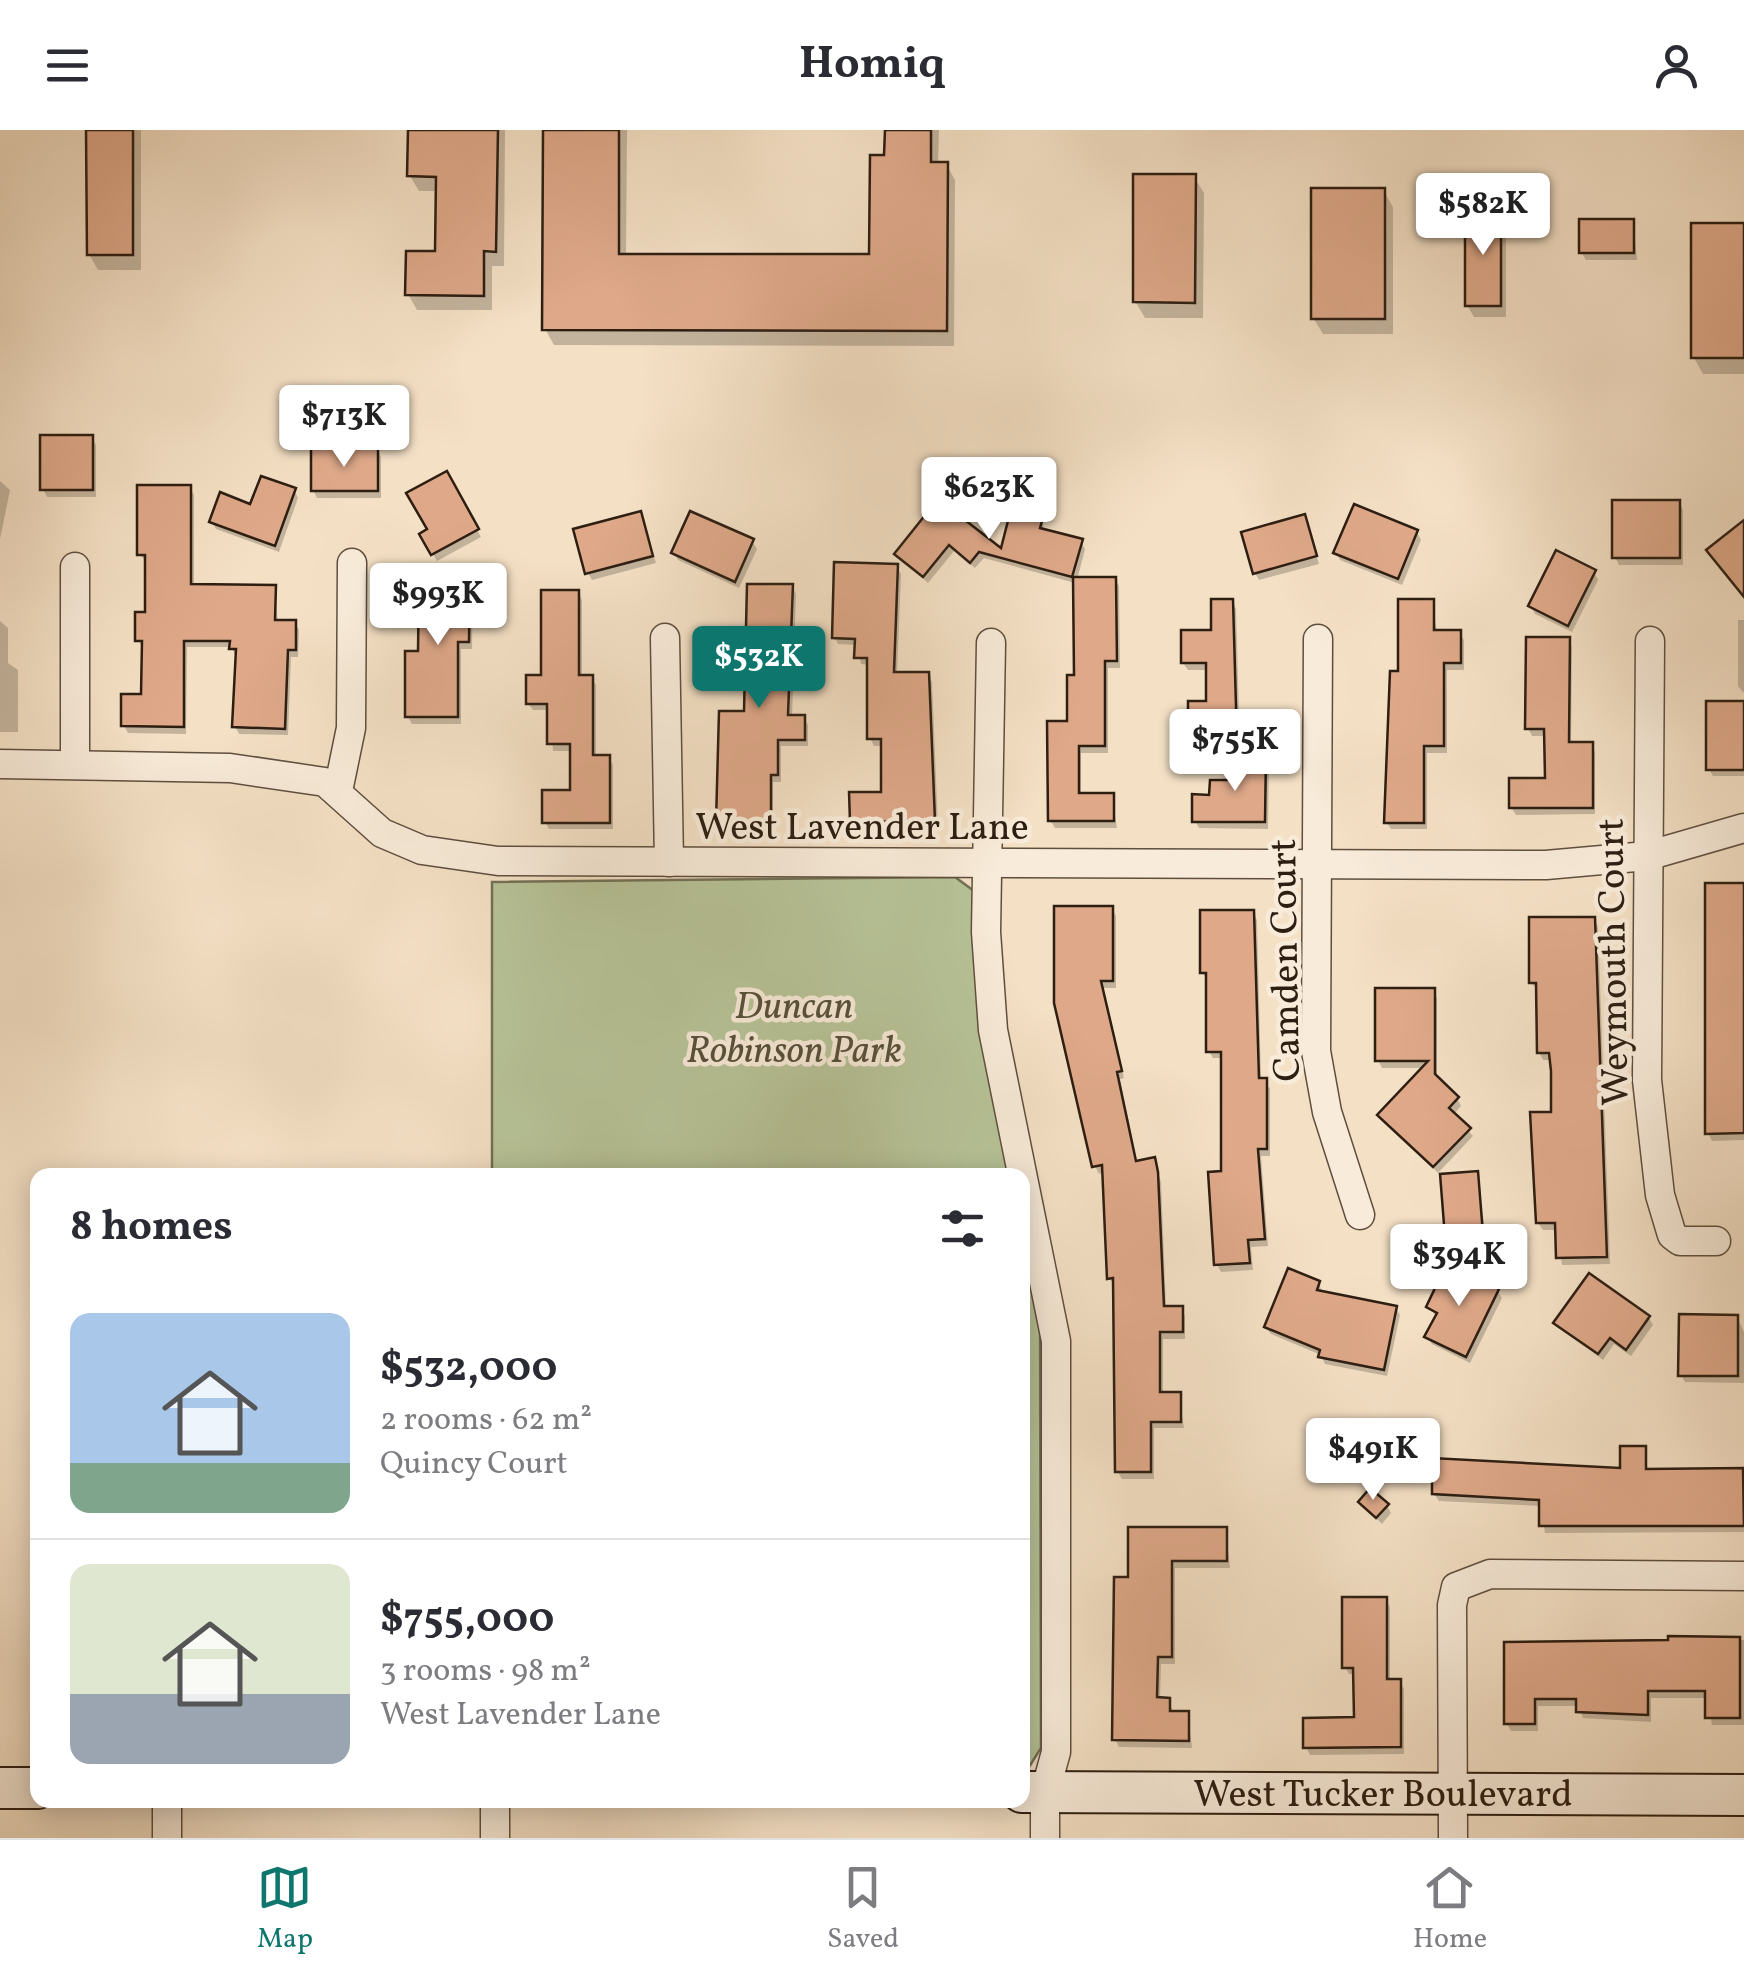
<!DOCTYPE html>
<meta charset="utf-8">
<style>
body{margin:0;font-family:Vollkorn,serif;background:#f7f7f7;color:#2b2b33;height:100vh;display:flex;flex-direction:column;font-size:38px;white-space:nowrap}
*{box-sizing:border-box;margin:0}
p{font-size:32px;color:#7c7c81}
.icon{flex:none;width:55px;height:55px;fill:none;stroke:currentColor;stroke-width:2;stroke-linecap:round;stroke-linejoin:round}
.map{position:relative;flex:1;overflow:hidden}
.side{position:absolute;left:30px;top:1038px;width:1000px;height:640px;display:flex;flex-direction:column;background:#fff;border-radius:20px;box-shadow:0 5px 25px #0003}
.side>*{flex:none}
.price{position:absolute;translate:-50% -85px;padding:0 22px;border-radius:10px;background:#fff;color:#222;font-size:32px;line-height:65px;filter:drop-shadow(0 2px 5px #0008)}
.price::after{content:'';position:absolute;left:50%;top:60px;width:30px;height:22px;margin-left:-15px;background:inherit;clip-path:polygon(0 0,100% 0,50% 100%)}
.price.selected{background:#0f766e;color:#fff}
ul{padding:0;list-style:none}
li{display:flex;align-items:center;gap:30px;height:250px;padding:0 40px}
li+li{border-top:2px solid #e1e1e2}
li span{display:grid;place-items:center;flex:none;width:280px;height:200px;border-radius:20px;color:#555}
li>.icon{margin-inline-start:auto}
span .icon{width:120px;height:120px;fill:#fffc;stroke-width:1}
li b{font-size:42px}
h2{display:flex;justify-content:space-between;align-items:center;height:120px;padding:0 40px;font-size:42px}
header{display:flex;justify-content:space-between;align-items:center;height:130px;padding:0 40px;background:#fff;font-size:45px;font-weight:700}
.menu{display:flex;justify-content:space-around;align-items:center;height:140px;border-top:2px solid #e1e1e2;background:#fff;font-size:28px;color:#7c7c81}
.menu a{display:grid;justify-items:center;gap:5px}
.menu .selected{color:#0f766e}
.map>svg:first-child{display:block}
.green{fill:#b7c398;stroke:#727055;stroke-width:2.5}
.shadow{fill:#0003}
.building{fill:#dea889;stroke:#2d1e12;stroke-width:2.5}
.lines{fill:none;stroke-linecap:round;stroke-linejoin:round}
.street-casing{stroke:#5f4e3f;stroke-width:31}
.secondary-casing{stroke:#2d1e12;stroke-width:44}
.street{stroke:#f8ebd9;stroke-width:28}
.secondary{stroke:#f8ebd9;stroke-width:40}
.labels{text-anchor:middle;stroke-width:9;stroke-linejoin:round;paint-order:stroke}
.street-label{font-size:38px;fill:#2d1e12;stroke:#f8ebd9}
.park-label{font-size:38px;font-style:italic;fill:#56503a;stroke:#f8ebd9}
</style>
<header><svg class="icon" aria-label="menu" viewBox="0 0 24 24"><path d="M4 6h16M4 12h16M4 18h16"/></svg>Homiq<svg class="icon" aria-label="person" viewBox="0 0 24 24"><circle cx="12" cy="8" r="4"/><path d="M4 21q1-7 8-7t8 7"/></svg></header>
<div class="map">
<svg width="1744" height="1708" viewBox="0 0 1744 1708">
<rect width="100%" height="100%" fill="#f4e0c5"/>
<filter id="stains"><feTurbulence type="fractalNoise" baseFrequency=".002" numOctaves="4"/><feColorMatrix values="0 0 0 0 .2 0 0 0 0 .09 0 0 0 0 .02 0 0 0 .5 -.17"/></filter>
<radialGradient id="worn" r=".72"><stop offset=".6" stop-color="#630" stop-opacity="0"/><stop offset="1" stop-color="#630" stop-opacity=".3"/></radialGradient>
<g class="green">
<polygon points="955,747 974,761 1013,1045 492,1045 492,752"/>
<polygon points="1022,1096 1040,1190 1041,1618 1029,1637 1022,1637"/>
</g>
<g class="shadow">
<polygon points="89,0 141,0 141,140 98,140 89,124"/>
<polygon points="410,0 505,0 504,136 492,136 492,180 417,180 408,164 437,124 438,61 419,61 410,46"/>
<polygon points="546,0 627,0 626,126 872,127 887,0 939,0 938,34 946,34 955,50 954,216 554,215 545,199"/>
<polygon points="1194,47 1204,63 1203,188 1145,188 1135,171"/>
<polygon points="1383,60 1393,77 1393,204 1323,204 1313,188"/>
<polygon points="1499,83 1506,95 1506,187 1474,187 1467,175"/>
<polygon points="1633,92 1637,130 1586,130 1581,122"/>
<polygon points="1744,96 1744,244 1703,244 1694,228"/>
<polygon points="92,308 96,315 96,367 47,367 43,359"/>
<polygon points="377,320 381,327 381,368 317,368 313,360"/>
<polygon points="446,344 481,407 437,431 422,405 430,400"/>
<polygon points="0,351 10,360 0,409"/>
<polygon points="190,357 194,365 194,457 274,458 278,492 295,493 299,500 298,527 291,527 288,605 239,604 235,596 236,526 231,517 187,517 186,604 128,603 124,596 144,567 144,517 137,510 147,484 147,432 139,424"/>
<polygon points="294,360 298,368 279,422 216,399 212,392"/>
<polygon points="939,372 1002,422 1042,386 1044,402 1081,412 1085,419 1077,450 1115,449 1119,456 1120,538 1108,538 1108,623 1081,623 1081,666 1112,666 1117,698 1055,698 1050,690 1077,547 1075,453 984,428 975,438 954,421 928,453 897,424"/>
<polygon points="1679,372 1683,380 1683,435 1619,435 1615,427"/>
<polygon points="640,384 656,433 592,450 588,443"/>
<polygon points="1304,387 1319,434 1259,450 1255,443"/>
<polygon points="1417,402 1421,410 1402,455 1340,430 1336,422"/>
<polygon points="752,411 757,419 739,458 678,430 674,423"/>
<polygon points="897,437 901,444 897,545 928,545 932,552 938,697 856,698 852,691 884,664 883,616 874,616 870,608 870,535 861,534 857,515 838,514 834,507"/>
<polygon points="1594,442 1598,450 1572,502 1535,484 1531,476"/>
<polygon points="469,450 473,458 472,519 461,519 461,594 412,594 408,587 420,523"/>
<polygon points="792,456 796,464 792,588 804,588 808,595 808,616 781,616 781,652 773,652 773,699 723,699 719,692 747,583"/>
<polygon points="578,463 582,470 582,547 591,547 596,555 596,628 609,628 613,635 613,699 549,699 545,692 572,663 572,621 553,621 549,580 533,580 528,573"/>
<polygon points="1232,472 1236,479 1240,619 1195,619 1191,612 1209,573 1209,540 1188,540 1183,533 1213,502"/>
<polygon points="1432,472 1437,502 1459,502 1464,510 1464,540 1447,540 1447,623 1427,623 1427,699 1391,699 1386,692 1400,544"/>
<polygon points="1738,490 1744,490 1744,563 1738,556"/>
<polygon points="0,491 8,498 8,533 18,540 18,602 0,602"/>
<polygon points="1568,510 1572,517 1571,615 1591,615 1595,622 1595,684 1516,685 1511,677 1547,651 1547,606 1532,606 1528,598"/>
<polygon points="1744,573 1744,646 1713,646 1709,639"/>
<polygon points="1264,627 1269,634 1268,699 1199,698 1195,691 1212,667"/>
<polygon points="1744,756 1744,1010 1712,1011 1708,1003"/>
<polygon points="1112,778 1116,786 1116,858 1103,858 1124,948 1120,949 1137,1033 1153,1030 1161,1052 1166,1179 1181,1179 1185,1186 1185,1209 1163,1209 1163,1265 1179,1265 1184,1298 1154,1298 1154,1349 1122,1349 1117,1341 1114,1155 1109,1148 1105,1042 1099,1044 1095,1036 1056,873"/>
<polygon points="1253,783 1257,790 1261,951 1270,958 1270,1026 1261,1026 1268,1116 1251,1117 1253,1140 1221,1142 1217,1135 1223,1043 1223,928 1213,928 1209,921 1207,849 1202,842"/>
<polygon points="1594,789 1598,797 1610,1134 1562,1135 1557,1100 1543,1100 1538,1093 1554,984 1552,930 1543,930 1539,922 1539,860 1531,853"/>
<polygon points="1433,860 1437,868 1437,950 1457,968 1461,976 1453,985 1473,1006 1438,1043 1380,985 1425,938 1382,938 1378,930"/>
<polygon points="1477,1043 1486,1111 1452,1114 1448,1106"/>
<polygon points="1319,1153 1322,1163 1396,1178 1400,1185 1387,1246 1325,1234 1321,1225 1271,1204 1266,1197"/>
<polygon points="1497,1160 1502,1168 1470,1233 1432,1214 1427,1207 1437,1187 1429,1177"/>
<polygon points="1737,1187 1744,1202 1744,1253 1685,1252 1681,1245"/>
<polygon points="1649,1188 1653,1195 1631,1226 1614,1214 1603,1230 1556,1193"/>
<polygon points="1644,1318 1648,1341 1744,1340 1744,1402 1545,1403 1541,1376 1439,1371 1434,1364 1622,1341"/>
<polygon points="1361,1373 1387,1376 1391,1383 1382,1394"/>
<polygon points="1226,1400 1230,1438 1175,1438 1175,1534 1161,1534 1160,1570 1169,1570 1173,1583 1188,1584 1192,1618 1119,1617 1115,1609 1131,1450"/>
<polygon points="1386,1470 1390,1477 1390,1552 1399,1551 1404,1559 1404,1624 1310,1625 1306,1617 1356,1590 1356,1544 1349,1544 1345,1537"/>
<polygon points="1670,1509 1744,1510 1744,1595 1712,1595 1707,1568 1651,1568 1651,1592 1583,1588 1579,1576 1538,1576 1538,1601 1511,1601 1507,1594 1507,1515 1670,1512"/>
</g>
<g class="building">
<polygon points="86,0 133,0 133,125 87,125"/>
<polygon points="408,0 498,0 496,122 484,121 484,166 405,165 406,121 435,121 436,47 407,46"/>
<polygon points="543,0 619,0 619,124 869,124 870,25 884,25 885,0 931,0 931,32 948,32 947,201 542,200"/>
<polygon points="1133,44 1196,44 1195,173 1133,172"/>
<rect x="1311" y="58" width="74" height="131"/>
<rect x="1465" y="81" width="36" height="95"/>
<rect x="1579" y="89" width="55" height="34"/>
<rect x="1691" y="93" width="53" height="135"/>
<rect x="40" y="305" width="53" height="55"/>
<rect x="311" y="318" width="67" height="43"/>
<polygon points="447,341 479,399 431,425 419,404 427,399 406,363"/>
<polygon points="261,346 296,358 275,416 209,392 220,362 250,374"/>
<polygon points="137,355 191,355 191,454 276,455 275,490 296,490 296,520 288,520 285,599 232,597 236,519 229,519 230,511 184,511 184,597 121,596 121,564 141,564 142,511 135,511 135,482 145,482 145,425 137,425"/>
<polygon points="938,369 1001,418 1012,375 1044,384 1040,398 1083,409 1072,447 979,422 970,433 949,415 923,447 894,424"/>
<rect x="1612" y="370" width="68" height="58"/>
<polygon points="1354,374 1418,400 1398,449 1333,423"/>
<polygon points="641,381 653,426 585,444 573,399"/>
<polygon points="690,381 754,409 735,452 671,423"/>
<polygon points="1305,384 1317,426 1253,444 1241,402"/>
<polygon points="1744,390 1744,467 1706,420"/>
<polygon points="1556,420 1596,440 1568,496 1528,476"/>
<polygon points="834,432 898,434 894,542 929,542 935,691 850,692 849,662 881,662 881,609 867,609 867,528 854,528 855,509 832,508"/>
<polygon points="419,447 470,448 469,512 458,512 458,587 405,587 405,521 418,521"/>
<polygon points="1073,447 1116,447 1117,531 1105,531 1105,616 1079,616 1079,663 1114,663 1114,691 1048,691 1047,591 1067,591 1067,545 1074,545"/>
<polygon points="747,454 793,454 788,585 805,585 805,610 778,610 778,645 771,645 771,693 716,692 719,581 744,581"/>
<polygon points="541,460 579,460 579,545 593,545 593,625 610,625 610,693 542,693 542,660 570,660 570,614 547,614 547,574 526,574 526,545 541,545"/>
<polygon points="1211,469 1233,469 1237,612 1188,612 1188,571 1206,571 1206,533 1181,533 1181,500 1211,500"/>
<polygon points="1398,469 1434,469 1434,500 1461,500 1461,533 1444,533 1444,616 1424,616 1424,693 1384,693 1390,541 1398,541"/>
<polygon points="1526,507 1570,507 1569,612 1593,612 1593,678 1509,678 1509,648 1545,648 1544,599 1525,599"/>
<rect x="1706" y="571" width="38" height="69"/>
<polygon points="1232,624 1266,624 1265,692 1192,692 1192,664 1209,665 1210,650 1231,650"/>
<polygon points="1705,753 1744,753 1744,1003 1705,1004"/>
<polygon points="1054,776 1113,776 1113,851 1101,851 1122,941 1117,942 1136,1031 1155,1027 1158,1042 1164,1176 1183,1176 1183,1202 1160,1202 1160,1262 1181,1262 1181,1292 1151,1292 1151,1342 1115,1342 1113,1148 1107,1149 1102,1035 1092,1037 1054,873"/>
<polygon points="1200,780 1254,780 1259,948 1267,948 1267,1019 1258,1019 1265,1109 1248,1110 1250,1133 1214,1135 1208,1042 1221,1041 1221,922 1206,922 1206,843 1200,843"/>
<polygon points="1529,787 1595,787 1607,1127 1556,1128 1555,1093 1536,1093 1530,982 1551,982 1551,941 1549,923 1537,923 1536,853 1529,853"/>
<polygon points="1375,858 1435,858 1435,944 1459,967 1449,978 1471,998 1433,1037 1377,985 1428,931 1375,931"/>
<polygon points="1478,1041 1483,1104 1445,1107 1440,1044"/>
<polygon points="1447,1133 1499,1159 1466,1227 1424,1207 1437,1183 1426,1177"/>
<polygon points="1288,1138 1320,1151 1317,1160 1397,1176 1384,1240 1318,1227 1320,1220 1264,1197"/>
<polygon points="1589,1143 1650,1186 1626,1220 1610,1208 1598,1224 1553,1193"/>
<polygon points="1679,1184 1738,1185 1738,1246 1678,1246"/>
<polygon points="1620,1316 1646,1316 1646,1339 1743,1338 1744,1396 1539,1396 1539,1370 1432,1364 1432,1328 1620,1338"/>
<polygon points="1370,1358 1389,1374 1376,1388 1358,1372"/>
<polygon points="1128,1397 1227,1397 1227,1431 1172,1431 1172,1527 1158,1527 1157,1567 1170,1568 1170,1581 1189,1581 1189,1611 1112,1610 1114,1447 1128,1447"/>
<polygon points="1342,1467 1387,1467 1387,1549 1401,1549 1401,1617 1303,1618 1303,1588 1354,1587 1353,1538 1342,1538"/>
<polygon points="1668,1506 1740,1507 1740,1588 1705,1588 1705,1561 1648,1561 1648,1585 1576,1582 1576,1569 1535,1569 1535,1594 1504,1594 1504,1512 1668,1510"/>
</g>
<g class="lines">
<defs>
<g id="street">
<polyline points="75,437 75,634"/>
<polyline points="665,508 669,732"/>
<polyline points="1318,509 1316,921 1327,982 1360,1085"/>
<polyline points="1650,511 1647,950 1660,1065 1672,1105 1680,1111 1716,1111"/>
<polyline points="991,513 986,802 993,900 1056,1211 1056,1622 1045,1662 1045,1708"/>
<polyline points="0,634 230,638 325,652 382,703 422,720 498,731 1546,735 1647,726 1744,698"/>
<polyline points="338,661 351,598 352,433"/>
<polyline points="167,1670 167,1708"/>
<polyline points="495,1708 495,1670"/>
<polyline points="1453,1708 1452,1475 1456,1457 1490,1444 1744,1446"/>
</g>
<g id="secondary">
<polyline points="0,1658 38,1658"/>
<polyline points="1022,1662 1744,1665"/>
</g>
</defs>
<use href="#street" class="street-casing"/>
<use href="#secondary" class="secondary-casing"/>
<use href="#street" class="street"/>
<use href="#secondary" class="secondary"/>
</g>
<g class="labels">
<g class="street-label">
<text x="862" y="709">West Lavender Lane</text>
<text transform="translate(1284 830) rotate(-91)" y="13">Camden Court</text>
<text transform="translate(1612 832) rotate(-91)" y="13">Weymouth Court</text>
<text x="1383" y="1676">West Tucker Boulevard</text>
</g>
<g class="park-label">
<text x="794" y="888">Duncan<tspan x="794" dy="44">Robinson Park</tspan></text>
</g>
</g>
<rect width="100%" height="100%" filter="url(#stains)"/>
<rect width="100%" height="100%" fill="url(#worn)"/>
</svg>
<b class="price" style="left:1483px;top:128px">$582K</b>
<b class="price" style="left:344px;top:340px">$713K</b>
<b class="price" style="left:989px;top:412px">$623K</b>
<b class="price" style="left:438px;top:518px">$993K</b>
<b class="price selected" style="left:759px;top:581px">$532K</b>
<b class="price" style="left:1235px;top:664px">$755K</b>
<b class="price" style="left:1459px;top:1179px">$394K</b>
<b class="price" style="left:1373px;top:1373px">$491K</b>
<section class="side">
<h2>8 homes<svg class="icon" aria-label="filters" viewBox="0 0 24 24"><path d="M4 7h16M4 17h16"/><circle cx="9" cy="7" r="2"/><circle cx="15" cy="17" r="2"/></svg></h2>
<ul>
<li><span style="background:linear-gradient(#a9c7e8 75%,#7fa58c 0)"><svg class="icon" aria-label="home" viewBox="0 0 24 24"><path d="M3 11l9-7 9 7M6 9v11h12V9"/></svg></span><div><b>$532,000</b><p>2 rooms · 62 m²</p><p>Quincy Court</p></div></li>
<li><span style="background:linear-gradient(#dfe7d0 65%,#9aa5b1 0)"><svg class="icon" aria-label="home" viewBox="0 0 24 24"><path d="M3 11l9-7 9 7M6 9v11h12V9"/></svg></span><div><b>$755,000</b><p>3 rooms · 98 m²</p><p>West Lavender Lane</p></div></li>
</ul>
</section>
</div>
<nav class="menu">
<a class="selected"><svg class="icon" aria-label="map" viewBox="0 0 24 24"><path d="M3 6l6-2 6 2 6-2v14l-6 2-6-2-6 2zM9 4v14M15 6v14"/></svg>Map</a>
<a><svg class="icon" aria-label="saved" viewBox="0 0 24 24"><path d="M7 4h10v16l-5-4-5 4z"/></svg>Saved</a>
<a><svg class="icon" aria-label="home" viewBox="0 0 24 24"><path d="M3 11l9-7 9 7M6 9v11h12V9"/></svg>Home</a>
</nav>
